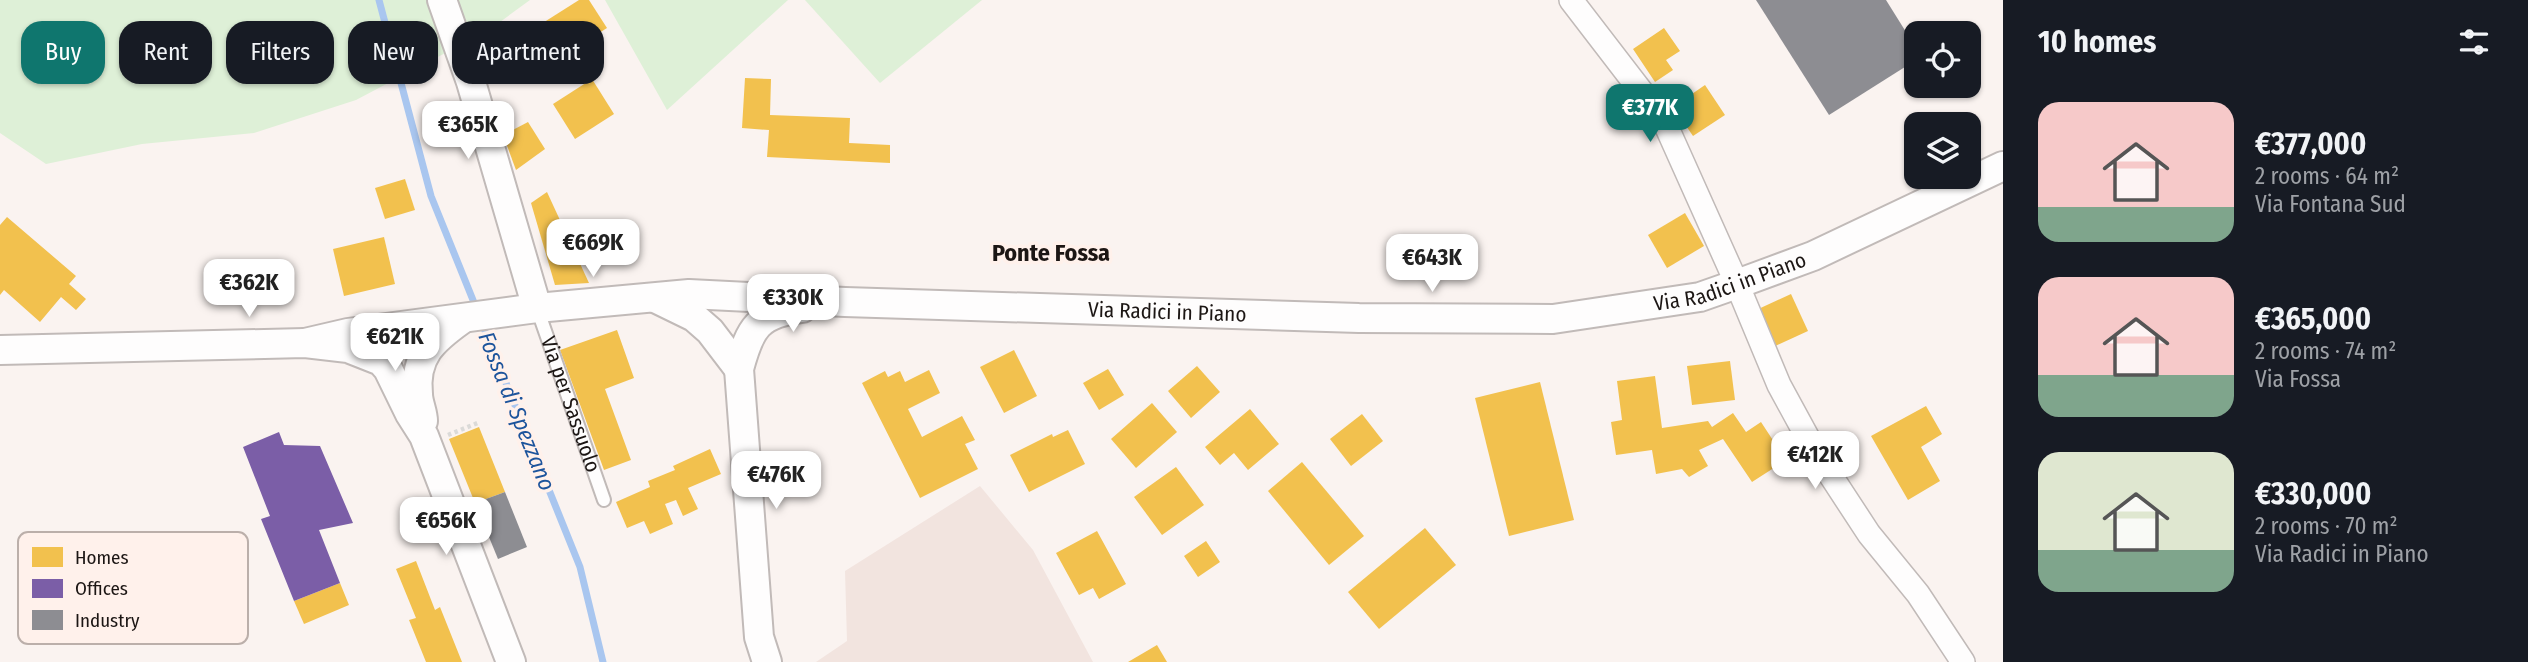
<!DOCTYPE html>
<meta charset="utf-8">
<style>
body{margin:0;font-family:"Fira Sans Condensed",sans-serif;background:#20242c;color:#f1f3f6;height:100vh;display:flex;flex-direction:column;font-size:26px;white-space:nowrap}
*{box-sizing:border-box;margin:0}
p{font-size:23px;color:#9ea1a6}
.icon{flex:none;width:38px;height:38px;fill:none;stroke:currentColor;stroke-width:2;stroke-linecap:round;stroke-linejoin:round}
.map{position:relative;flex:1;overflow:hidden}
.sheet{display:flex;flex-direction:column;background:#171b24;width:525px}
.sheet>*{flex:none}
.hud{position:absolute;left:21px;top:21px;width:665px;height:63px;display:flex;gap:14px}
.controls{position:absolute;left:1904px;top:21px;display:grid;gap:14px}
.controls a{display:grid;place-items:center;width:77px;height:77px;border-radius:14px;background:#171b24;box-shadow:0 2px 5px #0004;font-size:35px}
.price{position:absolute;translate:-50% -60px;padding:0 16px;border-radius:14px;background:#fff;color:#222;font-size:23px;line-height:46px;filter:drop-shadow(0 2px 4px #0008)}
.price::after{content:'';position:absolute;left:50%;top:42px;width:21px;height:16px;margin-left:-10px;background:inherit;clip-path:polygon(0 0,100% 0,50% 100%)}
.price.current{background:#0f766e;color:#fff}
ul{padding:0;list-style:none}
li{display:flex;align-items:center;gap:21px;height:175px;padding:0 35px}
li span{display:grid;place-items:center;flex:none;width:196px;height:140px;border-radius:21px;color:#555}
li>.icon{margin-inline-start:auto}
span .icon{width:84px;height:84px;fill:#fffc;stroke-width:1}
li b{font-size:30px}
h2{display:flex;justify-content:space-between;align-items:center;height:84px;padding:0 35px;font-size:30px}
.pill{padding:0 24px;border-radius:21px;background:#171b24;box-shadow:0 2px 5px #0004;font-size:24px;line-height:63px}
.pill.current{background:#0f766e;color:#fff}
main{display:flex;flex:1;min-height:0}
.map>svg:first-child{display:block}
.built{fill:#f2e4df}
.green{fill:#def0d7}
.homes{fill:#f2c14e}
.offices{fill:#7b5ea7}
.industry{fill:#8d8d92}
.lines{fill:none;stroke-linecap:round;stroke-linejoin:round}
.stream{stroke:#a9c6ef;stroke-width:7}
.service-casing{stroke:#c1bab8;stroke-width:16}
.minor-casing{stroke:#c1bab8;stroke-width:26}
.tertiary-casing{stroke:#c1bab8;stroke-width:32}
.path{stroke:#dbdad8;stroke-width:4.5;stroke-dasharray:3.5 3.5;stroke-linecap:butt}
.service{stroke:#fefdfd;stroke-width:12}
.minor{stroke:#fefdfd;stroke-width:23}
.tertiary{stroke:#fefdfd;stroke-width:28}
.labels{text-anchor:middle;stroke-width:7;stroke-linejoin:round;paint-order:stroke}
.street-label{font-size:21px;fill:#1c1614;stroke:#fff1eb}
.water-label{font-size:23px;font-style:italic;fill:#1d549c;stroke:#fff1eb}
.quarter-label{font-size:24px;font-weight:bold;fill:#1c1614;stroke:#fff1eb}
.key{fill:#fff1eb;stroke:#bbafaa;stroke-width:2}
.key-label{font-size:19px;fill:#1c1614}
</style>
<main>
<div class="map">
<svg width="2003" height="662" viewBox="0 0 2003 662">
<rect width="100%" height="100%" fill="#faf3f0"/>
<polygon class="built" points="980,486 1033,550 1093,662 816,662 847,641 845,571"/>
<g class="green">
<polygon points="0,0 530,0 489,30 356,100 254,133 142,144 46,164 0,133"/>
<polygon points="605,0 788,0 667,110"/>
<polygon points="805,0 982,0 880,83"/>
</g>
<g class="homes">
<polygon points="579,0 589,0 607,28 526,79 505,47"/>
<polygon points="1664,28 1680,51 1666,60 1673,70 1655,82 1633,49"/>
<polygon points="745,78 771,79 770,115 850,118 849,143 890,145 890,163 767,157 769,130 742,128"/>
<polygon points="592,79 614,114 575,139 553,104"/>
<polygon points="1705,85 1725,115 1693,136 1673,107"/>
<polygon points="528,122 545,149 516,170 503,135"/>
<polygon points="405,179 415,210 385,219 375,188"/>
<polygon points="547,192 589,283 555,285 531,203"/>
<polygon points="1685,213 1704,246 1667,268 1648,235"/>
<polygon points="7,217 76,276 69,284 86,299 76,310 61,297 40,322 4,290 0,295 0,225"/>
<polygon points="384,237 395,284 344,296 333,249"/>
<polygon points="1791,294 1808,331 1771,348 1754,311"/>
<polygon points="617,330 634,378 605,389 631,460 604,470 560,350"/>
<polygon points="1014,350 1037,396 1004,413 980,367"/>
<polygon points="1730,361 1735,400 1692,405 1687,366"/>
<polygon points="1197,366 1220,392 1191,418 1168,391"/>
<polygon points="1108,369 1124,395 1099,410 1083,383"/>
<polygon points="929,370 940,393 908,409 922,437 962,416 975,440 965,444 978,469 920,498 862,383 885,371 888,377 900,371 905,382"/>
<polygon points="1655,376 1662,428 1708,421 1712,427 1733,413 1746,432 1761,422 1786,460 1752,482 1723,439 1699,450 1708,466 1689,477 1682,469 1656,474 1652,450 1616,455 1611,422 1622,420 1617,381"/>
<polygon points="1540,382 1574,520 1509,536 1475,398"/>
<polygon points="1152,403 1177,432 1136,468 1111,439"/>
<polygon points="1926,406 1942,434 1921,447 1940,481 1908,500 1871,436"/>
<polygon points="1250,409 1279,444 1248,470 1234,453 1220,465 1205,447"/>
<polygon points="1362,414 1383,441 1351,466 1330,439"/>
<polygon points="479,427 505,492 475,503 449,439"/>
<polygon points="1068,430 1085,464 1029,492 1010,455 1052,434 1053,437"/>
<polygon points="710,449 721,474 688,488 698,509 683,516 676,500 665,504 673,524 650,534 644,521 627,528 616,502 650,487 648,481 675,470 673,466"/>
<polygon points="1302,462 1364,536 1329,565 1268,491"/>
<polygon points="1176,467 1204,505 1162,535 1134,497"/>
<polygon points="1425,528 1456,565 1379,629 1348,592"/>
<polygon points="1097,531 1126,584 1099,599 1093,588 1079,595 1056,553"/>
<polygon points="1206,541 1220,562 1198,577 1184,556"/>
<polygon points="416,561 435,610 440,607 462,662 426,662 409,620 416,618 396,569"/>
<polygon points="340,583 349,605 304,624 294,601"/>
<polygon points="1157,645 1167,662 1128,662"/>
</g>
<polygon class="offices" points="279,432 284,445 320,446 353,523 319,530 340,583 294,601 261,519 270,516 243,447"/>
<g class="industry">
<polygon points="1756,0 1886,0 1916,48 1916,60 1829,115"/>
<polygon points="505,492 527,547 498,559 475,503"/>
</g>
<g class="lines">
<g class="stream">
<polyline points="379,0 431,196 477,310"/>
<polyline points="481,321 580,567 603,662"/>
</g>
<defs>
<g id="service">
<path id="s1" d="M 537,308 L 604,500"/>
</g>
<polyline id="minor" points="1571,0 1664,121 1737,284 1779,385 1816,453 1869,534 1918,594 1963,662"/>
<g id="tertiary">
<polyline points="442,0 471,82 537,308"/>
<polyline points="655,298 694,317 710,331 739,369"/>
<path id="s2" d="M 305,343 L 348,333 L 537,308 L 689,294 L 845,302 L 1359,318 L 1553,319 L 1700,297 L 1737,284 L 1813,256 L 2003,166"/>
<polyline points="0,350 305,343 348,348 381,361 388,369 410,414 424,436 511,662"/>
<path d="M 423,421 C 423,412 418,403 418,394 C 414,356 433,340 461,320"/>
<path d="M 767,662 L 759,637 L 739,369 C 750,327 758,314 802,308"/>
</g>
</defs>
<use href="#service" class="service-casing"/>
<use href="#minor" class="minor-casing"/>
<use href="#tertiary" class="tertiary-casing"/>
<polyline class="path" points="448,435 480,422"/>
<use href="#service" class="service"/>
<use href="#minor" class="minor"/>
<use href="#tertiary" class="tertiary"/>
</g>
<g class="labels">
<g class="street-label">
<text dy="7" stroke="none"><textPath href="#s2" startOffset="1433">Via Radici in Piano</textPath></text>
<text dy="7" stroke="none"><textPath href="#s2" startOffset="866">Via Radici in Piano</textPath></text>
<text dy="7" stroke="none"><textPath href="#s1" startOffset="102">Via per Sassuolo</textPath></text>
</g>
<g class="water-label">
<text transform="translate(517 411) rotate(68)" y="8">Fossa di Spezzano</text>
</g>
<g class="quarter-label">
<text x="1051" y="261">Ponte Fossa</text>
</g>
</g>
<rect x="18" y="532" width="230" height="112" rx="10" class="key"/>
<rect x="32" y="547" width="31" height="20" fill="#f2c14e"/>
<rect x="32" y="579" width="31" height="19" fill="#7b5ea7"/>
<rect x="32" y="610" width="31" height="20" fill="#8d8d92"/>
<g class="key-label">
<text x="75" y="564">Homes</text>
<text x="75" y="595">Offices</text>
<text x="75" y="627">Industry</text>
</g>
</svg>
<div class="controls">
<a><svg class="icon" aria-label="locate" viewBox="0 0 24 24"><circle cx="12" cy="12" r="6"/><path d="M12 2v4M12 18v4M2 12h4M18 12h4"/></svg></a>
<a><svg class="icon" aria-label="layers" viewBox="0 0 24 24"><path d="M12 4l9 5-9 5-9-5zM3 14l9 5 9-5"/></svg></a>
</div>
<b class="price current" style="left:1650px;top:144px">€377K</b>
<b class="price" style="left:468px;top:161px">€365K</b>
<b class="price" style="left:593px;top:279px">€669K</b>
<b class="price" style="left:1432px;top:294px">€643K</b>
<b class="price" style="left:249px;top:319px">€362K</b>
<b class="price" style="left:793px;top:334px">€330K</b>
<b class="price" style="left:395px;top:373px">€621K</b>
<b class="price" style="left:1815px;top:491px">€412K</b>
<b class="price" style="left:776px;top:511px">€476K</b>
<b class="price" style="left:446px;top:557px">€656K</b>
<div class="hud">
<a class="pill current">Buy</a>
<a class="pill">Rent</a>
<a class="pill">Filters</a>
<a class="pill">New</a>
<a class="pill">Apartment</a>
</div>
</div>
<section class="sheet">
<h2>10 homes<svg class="icon" aria-label="filters" viewBox="0 0 24 24"><path d="M4 7h16M4 17h16"/><circle cx="9" cy="7" r="2"/><circle cx="15" cy="17" r="2"/></svg></h2>
<ul>
<li><span style="background:linear-gradient(#f6c9c9 75%,#7fa58c 0)"><svg class="icon" aria-label="home" viewBox="0 0 24 24"><path d="M3 11l9-7 9 7M6 9v11h12V9"/></svg></span><div><b>€377,000</b><p>2 rooms · 64 m²</p><p>Via Fontana Sud</p></div></li>
<li><span style="background:linear-gradient(#f6c9c9 70%,#7fa58c 0)"><svg class="icon" aria-label="home" viewBox="0 0 24 24"><path d="M3 11l9-7 9 7M6 9v11h12V9"/></svg></span><div><b>€365,000</b><p>2 rooms · 74 m²</p><p>Via Fossa</p></div></li>
<li><span style="background:linear-gradient(#dfe7d0 70%,#7fa58c 0)"><svg class="icon" aria-label="home" viewBox="0 0 24 24"><path d="M3 11l9-7 9 7M6 9v11h12V9"/></svg></span><div><b>€330,000</b><p>2 rooms · 70 m²</p><p>Via Radici in Piano</p></div></li>
</ul>
</section>
</main>
